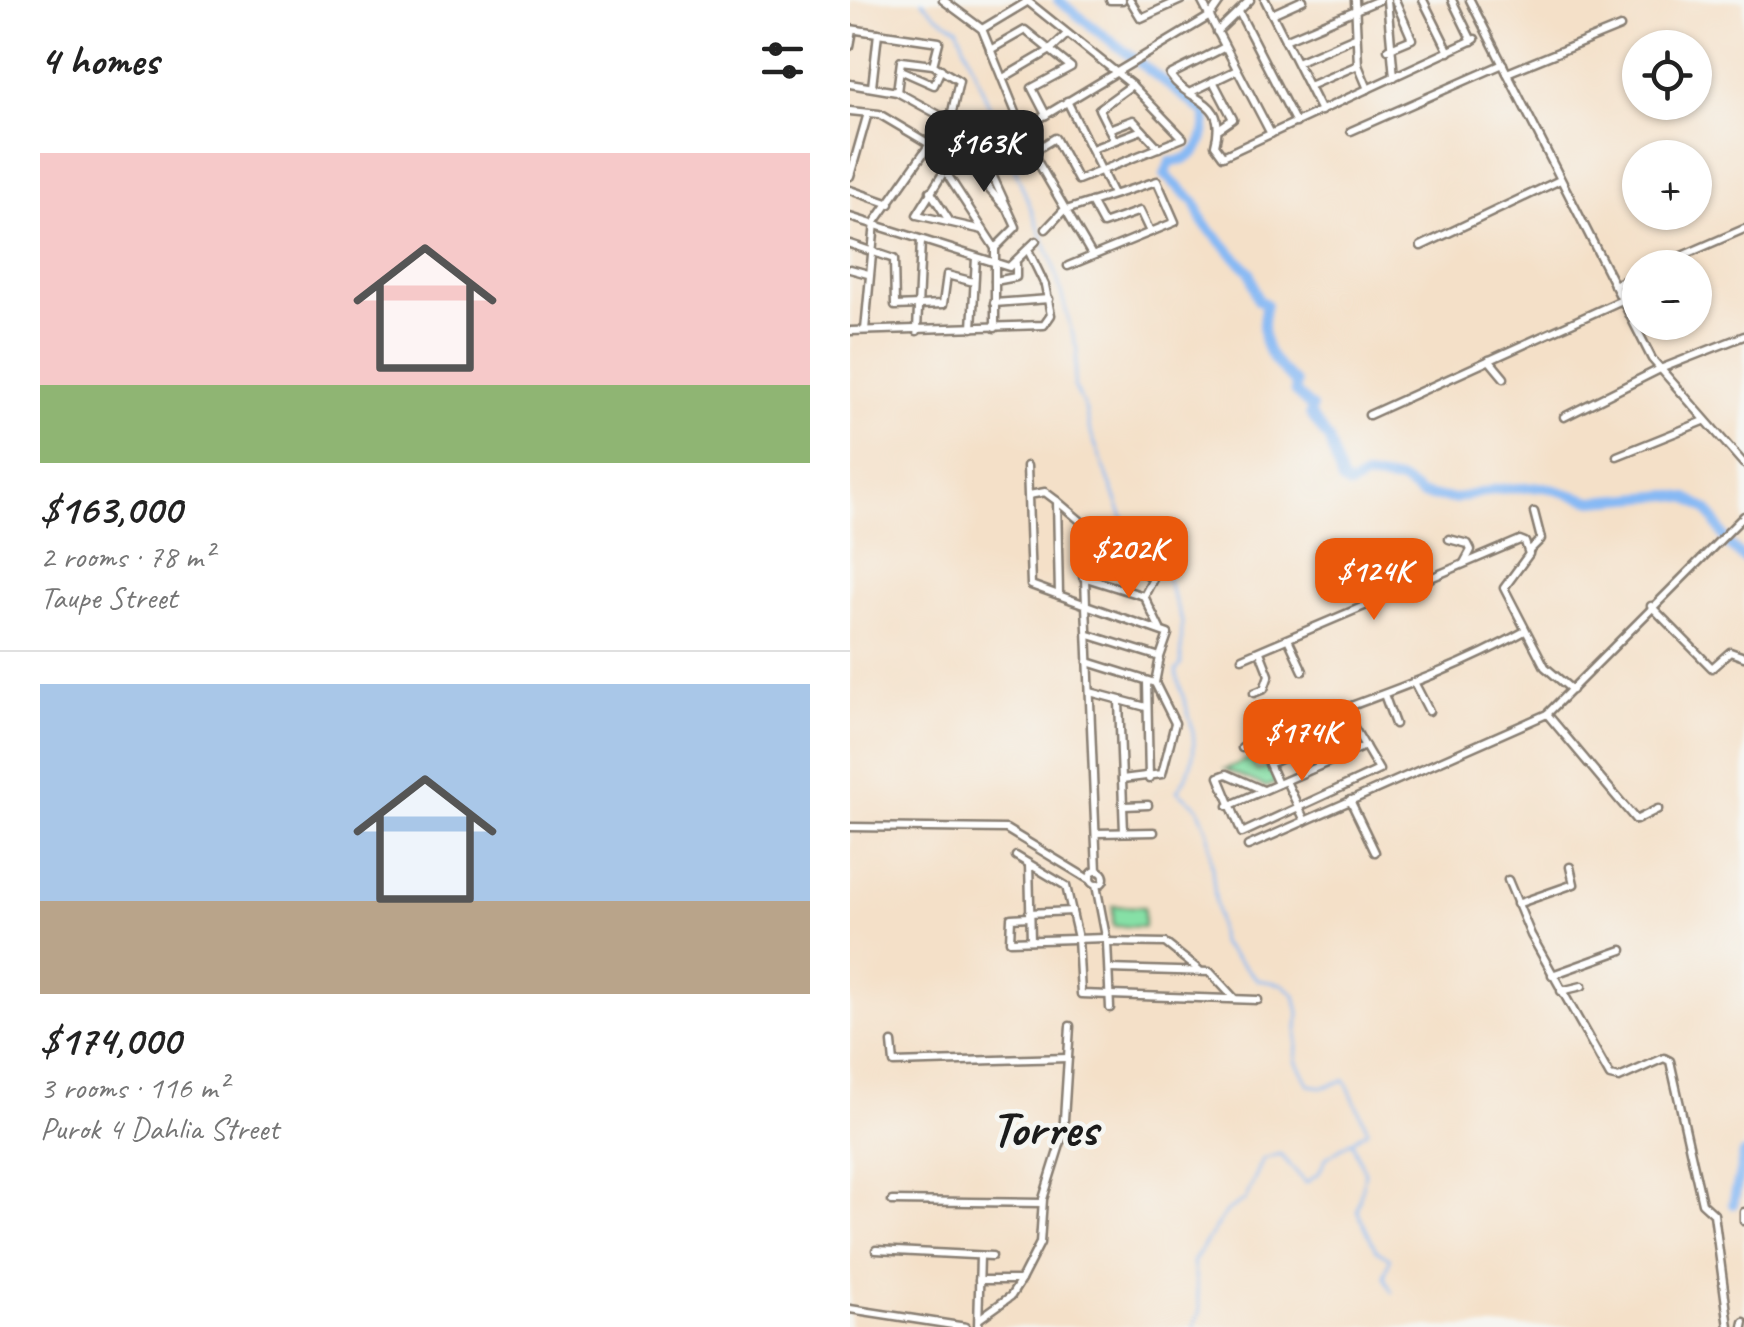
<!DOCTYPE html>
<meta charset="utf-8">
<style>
body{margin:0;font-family:Caveat,sans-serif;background:#f6f6f6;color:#222;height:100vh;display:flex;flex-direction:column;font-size:38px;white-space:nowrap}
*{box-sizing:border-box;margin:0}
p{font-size:32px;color:#767676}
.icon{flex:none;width:55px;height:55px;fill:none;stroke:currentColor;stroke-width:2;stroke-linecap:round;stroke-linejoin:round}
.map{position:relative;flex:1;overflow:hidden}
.drawer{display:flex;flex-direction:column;background:#fff;width:850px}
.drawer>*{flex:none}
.fabs{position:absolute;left:772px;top:30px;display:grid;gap:20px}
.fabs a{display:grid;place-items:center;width:90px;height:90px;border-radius:50%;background:#fff;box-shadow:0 2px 8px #0004;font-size:50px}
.price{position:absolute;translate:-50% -85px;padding:0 22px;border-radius:20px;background:#ea580c;color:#fff;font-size:32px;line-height:65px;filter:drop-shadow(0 2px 5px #0008)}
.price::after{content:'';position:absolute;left:50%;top:60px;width:30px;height:22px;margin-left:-15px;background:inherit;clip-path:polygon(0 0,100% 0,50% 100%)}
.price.active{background:#222;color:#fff}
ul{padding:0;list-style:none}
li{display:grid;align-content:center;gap:20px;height:530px;padding:0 40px}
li+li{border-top:2px solid #e0e0e0}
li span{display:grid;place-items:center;height:310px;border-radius:0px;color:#555}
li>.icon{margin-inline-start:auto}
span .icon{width:180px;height:180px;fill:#fffc;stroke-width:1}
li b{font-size:42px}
h2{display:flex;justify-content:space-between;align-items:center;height:120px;padding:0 40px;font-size:42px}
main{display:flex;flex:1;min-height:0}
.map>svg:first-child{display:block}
.green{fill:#86e0a6;stroke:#517e61;stroke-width:2.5}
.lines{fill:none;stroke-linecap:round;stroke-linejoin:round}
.stream{stroke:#87b9f4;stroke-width:2.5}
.river{stroke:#87b9f4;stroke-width:10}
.minor-casing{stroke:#887e72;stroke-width:11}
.minor{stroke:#fff;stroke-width:6}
.labels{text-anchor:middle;stroke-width:9;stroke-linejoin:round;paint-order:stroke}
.neighbourhood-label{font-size:50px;font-weight:bold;fill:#1c1c1c;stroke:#f6f6f2}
</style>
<main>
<section class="drawer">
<h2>4 homes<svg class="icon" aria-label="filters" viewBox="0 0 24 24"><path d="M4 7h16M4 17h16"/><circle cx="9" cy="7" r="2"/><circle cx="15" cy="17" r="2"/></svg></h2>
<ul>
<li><span style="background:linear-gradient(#f6c9c9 75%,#8fb573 0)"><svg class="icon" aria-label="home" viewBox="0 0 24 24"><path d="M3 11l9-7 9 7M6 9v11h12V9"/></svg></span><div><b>$163,000</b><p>2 rooms · 78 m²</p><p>Taupe Street</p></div></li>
<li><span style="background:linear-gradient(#a9c7e8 70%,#b9a48a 0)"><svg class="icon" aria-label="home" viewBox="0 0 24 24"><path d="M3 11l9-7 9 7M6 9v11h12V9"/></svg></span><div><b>$174,000</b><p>3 rooms · 116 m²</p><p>Purok 4 Dahlia Street</p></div></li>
</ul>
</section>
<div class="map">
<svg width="894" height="1327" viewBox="0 0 894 1327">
<rect width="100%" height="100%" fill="#f6f6f2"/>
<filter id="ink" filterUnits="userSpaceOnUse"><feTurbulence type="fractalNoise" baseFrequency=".01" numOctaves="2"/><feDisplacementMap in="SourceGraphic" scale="20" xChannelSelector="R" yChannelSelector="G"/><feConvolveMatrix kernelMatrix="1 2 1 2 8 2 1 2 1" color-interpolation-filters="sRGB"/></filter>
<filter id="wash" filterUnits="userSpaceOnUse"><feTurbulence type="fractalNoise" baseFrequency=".0048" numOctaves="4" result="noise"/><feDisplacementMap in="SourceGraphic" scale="40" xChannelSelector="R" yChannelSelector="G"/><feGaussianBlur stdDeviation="2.25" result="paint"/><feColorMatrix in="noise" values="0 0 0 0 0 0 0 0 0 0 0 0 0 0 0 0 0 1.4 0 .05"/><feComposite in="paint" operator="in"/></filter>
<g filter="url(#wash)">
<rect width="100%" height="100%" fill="#f4e0c8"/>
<g class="green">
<polygon points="401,758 407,771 419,766 426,783 416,787 375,769"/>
<polygon points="263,906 294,907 294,927 263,926"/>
</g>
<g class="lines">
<g class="stream">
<path d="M 72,0 L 87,16 L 107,27 L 202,260 L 227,350 L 224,386 L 235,408 L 239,428 L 275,523 L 291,546 L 312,564 L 332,622 L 331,665 L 326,671 C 336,716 360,746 327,791 L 348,807 L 358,832 L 370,943 L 408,980 L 432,984 L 445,995 L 449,1013 L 446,1061 L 459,1085 L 474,1087 L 495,1080 L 518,1130 L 476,1158 L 469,1173 L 456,1183 L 430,1154 L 413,1159 L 395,1200 L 376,1212 L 343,1262 L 350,1311 L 344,1327"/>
<polyline points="502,1142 515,1173 507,1210 526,1250 540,1258 534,1277 542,1292"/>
</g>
<g class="river">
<path d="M 208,0 L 356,114 C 356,141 348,160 320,162 L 315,175 L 345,202 L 354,224 L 400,272 L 408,300 L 416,304 C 407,341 418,359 446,383 L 445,392 L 462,408 L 460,414 L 479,440 L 492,481 L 500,486 L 515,477 L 551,481 L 572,495 L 604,499 L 647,489 L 695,487 L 743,501 L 820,495 L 838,498 L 858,510 L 878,544 L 894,559"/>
<polyline points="883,1204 894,1154"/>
</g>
</g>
</g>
<g filter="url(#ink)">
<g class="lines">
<defs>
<g id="minor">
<polyline points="93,0 132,29 182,152 242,255"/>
<polyline points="176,0 282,85 249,109 264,139"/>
<polyline points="260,0 272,0"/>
<polyline points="280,0 291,18 331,0"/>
<polyline points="351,0 421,134"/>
<polyline points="415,0 471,111"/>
<polyline points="505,0 508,65 518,89"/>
<polyline points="537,0 544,77"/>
<polyline points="573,0 599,52"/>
<polyline points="602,0 622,41"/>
<polyline points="620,0 802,359 894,464"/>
<polyline points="389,12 446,123"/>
<polyline points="422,14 453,0"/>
<polyline points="0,29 89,42 83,65"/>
<polyline points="132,29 177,2"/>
<polyline points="367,32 400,0"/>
<polyline points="435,40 529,0"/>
<polyline points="0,46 3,30"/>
<path d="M 375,47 L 320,75 C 340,105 378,97 365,145 L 373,156 L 625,39"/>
<polyline points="538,49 562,39 545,0"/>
<polyline points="140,50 175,30 221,67 182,88 196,115"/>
<polyline points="447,62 505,37"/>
<polyline points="50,70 84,85 91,69"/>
<polyline points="657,73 770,27"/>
<polyline points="153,78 199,51 217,34"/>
<polyline points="363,81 383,119 370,128"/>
<polyline points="0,84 47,92 100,121 109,81 83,65 51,61 47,92"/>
<polyline points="459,86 508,65"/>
<polyline points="22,87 28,33"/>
<polyline points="341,92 387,70"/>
<polyline points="217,101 263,194"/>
<polyline points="0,111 29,114 88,149 128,144 174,128 360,16 371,0"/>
<polyline points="259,129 283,120 309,148"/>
<polyline points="501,131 653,64"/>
<polyline points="128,144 166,227 145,248"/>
<polyline points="88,149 87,159 145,248 145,328"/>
<polyline points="242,149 292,130"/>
<polyline points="182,152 205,138 228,180 333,138 282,85"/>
<polyline points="135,162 125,173 155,207"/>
<polyline points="95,170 67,215 133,230"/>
<polyline points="0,176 18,113"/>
<polyline points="0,190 40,204"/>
<polyline points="80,191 100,222"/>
<polyline points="241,202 253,224 290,211 300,232"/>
<polyline points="0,217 159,267 186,241"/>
<polyline points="196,229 213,211 307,181 325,222 218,266"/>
<polyline points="0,244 44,259 45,306 93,304 97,275 124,282"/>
<polyline points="571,246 710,180"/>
<polyline points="804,268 894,229"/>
<polyline points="0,269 18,274"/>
<polyline points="145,281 166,277 166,264"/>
<polyline points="764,285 790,274"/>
<polyline points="144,303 199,299"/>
<polyline points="122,328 126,258"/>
<polyline points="15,330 25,222 80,144"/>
<polyline points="0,331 194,325 201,315 195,285 179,252"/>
<polyline points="67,331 71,240"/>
<polyline points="639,360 654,378"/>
<polyline points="519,415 772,300"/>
<polyline points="714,417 810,369 894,336"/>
<polyline points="767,456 854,421"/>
<polyline points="177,466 181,585 236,605 247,871"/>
<polyline points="179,495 195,492 207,501 209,595"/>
<polyline points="207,501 233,523 236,605 318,634 310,657 239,635"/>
<polyline points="234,524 263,544 262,557"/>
<polyline points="599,539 618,544 621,550 614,563"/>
<polyline points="233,548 288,567 303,579 294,596 233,577"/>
<polyline points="679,551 691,539 684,512"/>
<polyline points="294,596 310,629"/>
<polyline points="801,606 862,668 880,652 894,657"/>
<polyline points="439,641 453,671"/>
<polyline points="392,658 670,540 675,542 679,554 654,588 695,667 722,690"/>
<polyline points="238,662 305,683 325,723 312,774 272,779"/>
<polyline points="297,681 299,779"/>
<polyline points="305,683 310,657"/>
<polyline points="565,684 579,711"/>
<polyline points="240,692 296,707"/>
<polyline points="404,693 414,689 419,675 410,652"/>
<polyline points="535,697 545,724"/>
<polyline points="269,701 274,832"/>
<polyline points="697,714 786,820 808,809"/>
<path d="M 392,748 C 486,708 584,682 675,631"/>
<polyline points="436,781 455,821"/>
<polyline points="413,790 377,774 369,777 392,833 529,770 503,726 419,764 428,784"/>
<polyline points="500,800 525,852"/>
<polyline points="274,806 298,805"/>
<polyline points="378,806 515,746"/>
<polyline points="0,827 156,829 240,880"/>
<polyline points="246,833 304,832"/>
<polyline points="398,846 697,714 894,516"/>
<polyline points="166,856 216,886 228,938 231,994 408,1000"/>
<polyline points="179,864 181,940"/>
<circle cx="247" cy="878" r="7"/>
<polyline points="658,880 681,935 760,1076 769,1078 814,1058 820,1061 852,1203 864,1214 879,1327"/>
<polyline points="246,885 257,942 260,1008"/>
<polyline points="667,904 724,884 720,867"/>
<polyline points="179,913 222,911"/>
<polyline points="179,917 161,918 160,941 256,938"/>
<polyline points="257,942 315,943 349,970"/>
<polyline points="259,969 360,972 384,998"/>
<polyline points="702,975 772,950"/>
<polyline points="711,991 732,986"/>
<polyline points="42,1043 44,1063 218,1058"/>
<polyline points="42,1201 192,1203"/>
<polyline points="894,1212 894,1221"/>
<polyline points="26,1250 142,1256"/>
<polyline points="129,1280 171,1280 190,1243 193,1199 213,1135 220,1026"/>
<polyline points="0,1309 116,1327"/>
<polyline points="129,1319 161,1296 171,1280"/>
<polyline points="128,1327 130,1256"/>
<polyline points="893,1327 894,1322"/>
</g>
</defs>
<use href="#minor" class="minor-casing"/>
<use href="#minor" class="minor"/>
</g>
</g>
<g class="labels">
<g class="neighbourhood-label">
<text x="194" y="1145">Torres</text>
</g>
</g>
</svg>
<div class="fabs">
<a><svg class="icon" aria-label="locate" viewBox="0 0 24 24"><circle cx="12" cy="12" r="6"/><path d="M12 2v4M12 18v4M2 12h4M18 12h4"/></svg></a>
<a>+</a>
<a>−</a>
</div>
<b class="price active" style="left:134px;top:195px">$163K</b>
<b class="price" style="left:279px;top:601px">$202K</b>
<b class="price" style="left:524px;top:623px">$124K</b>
<b class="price" style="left:452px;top:784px">$174K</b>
</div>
</main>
